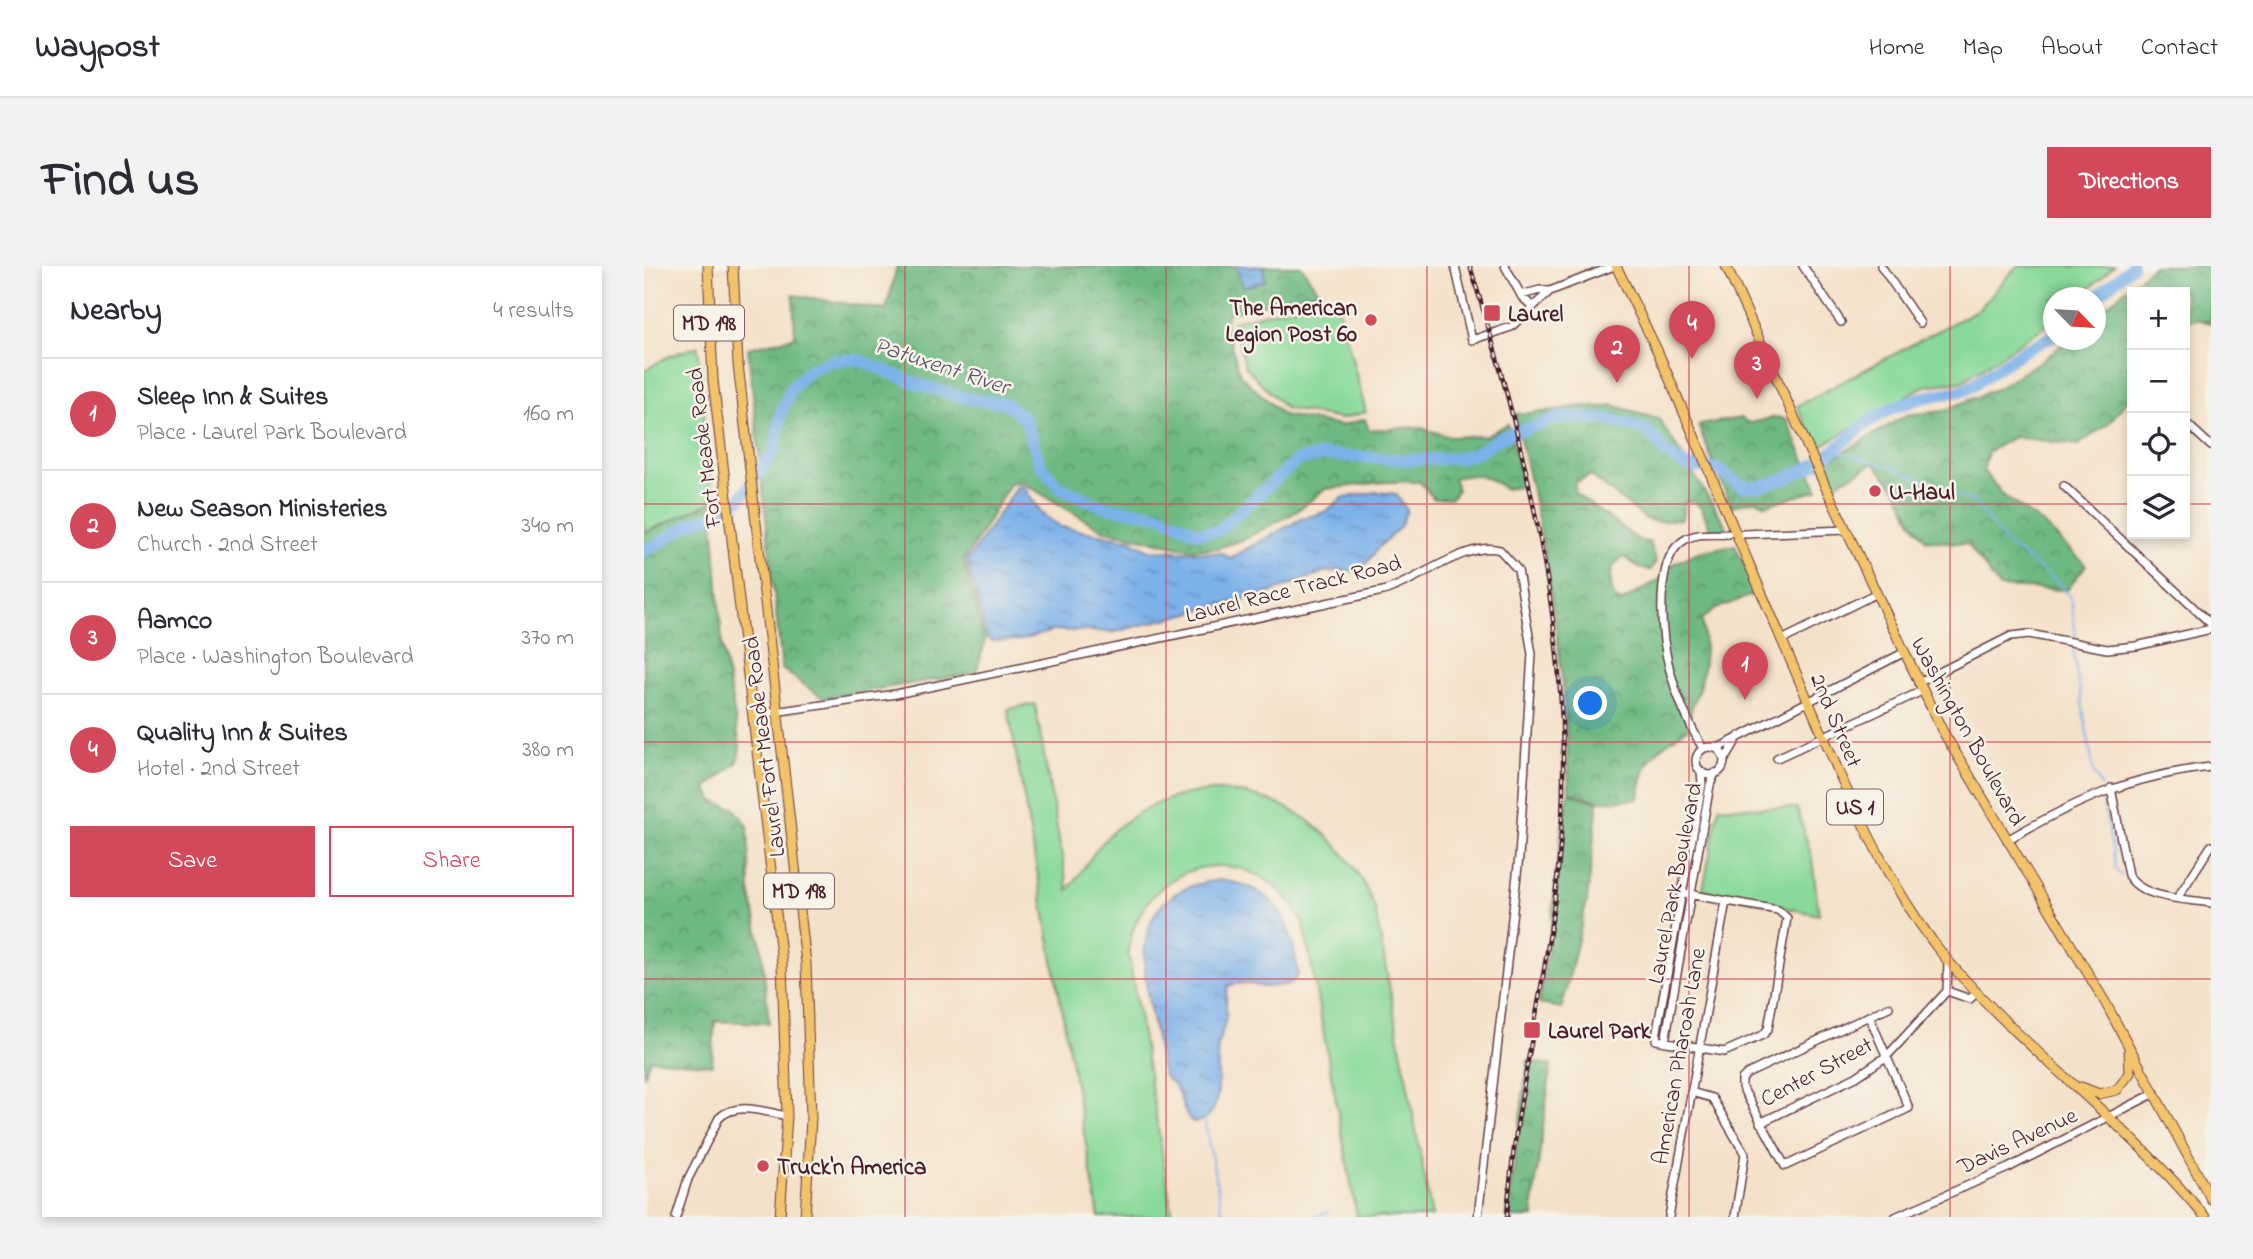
<!DOCTYPE html>
<meta charset="utf-8">
<style>
:root{--surface:#fff;--page:#f2f2f3;--text:#2b2b33;--muted:#7c7c81;--line:#e1e1e2;--accent:#d1495b}
body{margin:0;font-family:"Indie Flower",sans-serif;background:var(--page);color:var(--text)}
.controls{position:absolute;right:21px;top:21px;display:grid;overflow:hidden;border-radius:0px;box-shadow:0 4px 10px #0003}
.controls button{width:63px;height:63px;display:grid;place-items:center;padding:0;border:0;border-bottom:2px solid var(--line);background:var(--surface);color:var(--text);font:35px sans-serif}
.compass{position:absolute;left:1399px;top:21px;width:63px;height:63px;border-radius:50%;background:var(--surface);box-shadow:0 4px 10px #0003;rotate:115deg}
.you{position:absolute;left:947px;top:438px;width:24px;height:24px;margin:-18px;border:5px solid #fff;border-radius:50%;background:#1a73e8;box-shadow:0 0 0 10px #1a73e833}
.badge{display:grid;place-items:center;width:46px;height:46px;border-radius:50%;background:var(--accent);color:#fff;font-size:23px;font-weight:700}
.pin{position:absolute;translate:-50% -58px;filter:drop-shadow(0 2px 4px #0008)}
.pin::after{content:'';position:absolute;top:37px;width:24px;height:21px;background:inherit;clip-path:polygon(0 0,100% 0,50% 100%)}
.list{margin:0;padding:0;list-style:none}
h2{display:flex;justify-content:space-between;align-items:center;height:91px;margin:0;padding:0 28px;font-size:30px}
h2 small{font-size:23px;font-weight:400;color:var(--muted)}
.list li{display:grid;grid-template-columns:46px 1fr auto;gap:21px;align-items:center;box-sizing:border-box;height:112px;padding:0 28px;border-top:2px solid var(--line)}
.list b{display:block;font-size:26px;white-space:nowrap}
.list p{margin:0;font-size:23px;white-space:nowrap;color:var(--muted)}
.list em{font-size:23px;font-style:normal;color:var(--muted)}
.actions{display:flex;gap:14px;padding:21px 28px}
.actions a{flex:1;padding:16px 0;border:2px solid var(--accent);border-radius:0px;text-align:center;font-size:24px;color:var(--accent)}
.actions .main{background:var(--accent);color:#fff}
.icon{flex:none;width:38px;height:38px;fill:none;stroke:currentColor;stroke-width:2;stroke-linecap:round;stroke-linejoin:round}
.map{position:relative;flex:none;width:1567px;height:951px;overflow:hidden;border-radius:0px}
header{display:flex;align-items:center;gap:42px;box-sizing:border-box;height:98px;padding:0 35px;background:var(--surface);border-bottom:2px solid var(--line)}
header strong{font-size:33px}
nav{display:flex;gap:38px;margin-inline-start:auto;font-size:24px}
.intro{display:flex;align-items:center;justify-content:space-between;box-sizing:border-box;height:168px;padding:0 42px}
h1{margin:0;font-size:49px}
.button{padding:18px 32px;border-radius:0px;background:var(--accent);color:#fff;font-size:24px;font-weight:700}
main{display:flex;gap:42px;padding:0 42px}
aside{flex:1;background:var(--surface);border-radius:0px;box-shadow:0 4px 10px #0003}
.map>svg:first-child{display:block}
</style>
<header>
<strong>Waypost</strong>
<nav><a>Home</a><a>Map</a><a>About</a><a>Contact</a></nav>
</header>
<div class="intro"><h1>Find us</h1><a class="button">Directions</a></div>
<main>
<aside>
<h2>Nearby<small>4 results</small></h2>
<ul class="list">
<li><span class="badge">1</span><div><b>Sleep Inn &amp; Suites</b><p>Place · Laurel Park Boulevard</p></div><em>160 m</em></li>
<li><span class="badge">2</span><div><b>New Season Ministeries</b><p>Church · 2nd Street</p></div><em>340 m</em></li>
<li><span class="badge">3</span><div><b>Aamco</b><p>Place · Washington Boulevard</p></div><em>370 m</em></li>
<li><span class="badge">4</span><div><b>Quality Inn &amp; Suites</b><p>Hotel · 2nd Street</p></div><em>380 m</em></li>
</ul>
<div class="actions"><a class="main">Save</a><a>Share</a></div>
</aside>
<div class="map">
<svg width="1567" height="951" viewBox="0 0 1567 951">
<defs>
<pattern id="forest-crowns" width="20" height="18" patternUnits="userSpaceOnUse" patternTransform="scale(1.75)"><rect width="20" height="18" fill="#6eb982"/><path d="M2 6a3 3 0 1 1 6 0M12 15a3 3 0 1 1 6 0" fill="none" stroke="#5c966b"/></pattern>
<pattern id="water-ripples" width="26" height="14" patternUnits="userSpaceOnUse" patternTransform="scale(1.75)"><rect width="26" height="14" fill="#7cb1ea"/><path d="M2 4q2-2 4 0t4 0M15 11q2-2 4 0t4 0" fill="none" stroke="#688fbe"/></pattern>
</defs>
<rect width="100%" height="100%" fill="#f7f3e8"/>
<filter id="ink" filterUnits="userSpaceOnUse"><feTurbulence type="fractalNoise" baseFrequency=".0143" numOctaves="2"/><feDisplacementMap in="SourceGraphic" scale="14" xChannelSelector="R" yChannelSelector="G"/><feConvolveMatrix kernelMatrix="1 2 1 2 8 2 1 2 1" color-interpolation-filters="sRGB"/></filter>
<filter id="wash" filterUnits="userSpaceOnUse"><feTurbulence type="fractalNoise" baseFrequency=".00686" numOctaves="4" result="noise"/><feDisplacementMap in="SourceGraphic" scale="28" xChannelSelector="R" yChannelSelector="G"/><feGaussianBlur stdDeviation="1.57" result="paint"/><feColorMatrix in="noise" values="0 0 0 0 0 0 0 0 0 0 0 0 0 0 0 0 0 1.4 0 .05"/><feComposite in="paint" operator="in"/></filter>
<g filter="url(#wash)">
<rect width="100%" height="100%" fill="#f4e1c9"/>
<path fill="#88d99a" stroke="#697c62" stroke-width="2" d="M1373 0H1470L1436 31 1409 32V55L1317 116 1280 120 1173 182 1153 140 1335 43Z
M692 31 722 146 696 153 641 142 601 100 589 55Z
M54 80 68 236 0 267V105L23 91Z
M391 438 424 624C442 601 453 577 478 558 573 487 692 538 731 643L788 951H713L660 659C618 568 499 587 484 685L529 951H455L364 443Z
M1075 541 1153 542 1168 593 1175 649 1059 624Z"/>
<path fill="url(#forest-crowns)" stroke="#5c6c56" stroke-width="2" d="M253 0H657L674 25 583 47 582 60 596 109 639 149 696 160 721 153 725 164 775 161 806 171 842 170 864 158 879 220 861 223C843 209 831 206 810 212L813 225 807 232 790 233 776 216H740L681 223 652 246 600 273 574 282 546 283 459 264 377 216 366 218 320 295 341 375 332 407 179 432 138 403 104 82 151 71 149 29 242 44Z
M1509 0H1567V57L1550 53 1541 56V26H1488V129L1464 158 1434 179 1370 171 1344 186 1339 205 1361 231 1398 257 1442 299 1423 324 1355 321 1324 278 1282 274 1269 257 1253 224 1230 197 1190 219 1180 198 1262 149 1299 145 1354 122 1403 91 1424 74H1451L1452 49Z
M968 139 1015 153 1084 263 1067 265 1058 243 1050 235 1041 236 1038 253 1014 256 1002 253 946 209 931 217V227L996 275 1005 276 1012 295 1007 304 998 303 979 291C963 301 965 317 971 333L977 336 1023 309 1029 298 1054 286 1091 279 1113 327 1069 344 1058 354C1063 380 1061 400 1054 425 1049 441 1045 441 1046 461 1014 483 998 491 995 533L956 535 925 526C922 395 902 275 870 148 894 147 916 143 939 140 950 139 958 144 968 139Z
M1133 151 1143 154 1174 224 1122 239 1112 234 1087 240 1054 159 1097 152 1105 157Z
M68 236 78 378 96 481 93 497 62 522 70 536 90 542 104 560 106 625 118 685 125 757 71 755 68 799 6 793 0 811V267Z
M925 527 954 536 943 634 918 742 895 738 907 662 918 560Z
M884 795 907 799 889 938 890 951H863Z"/>
<path fill="url(#water-ripples)" stroke="#63688a" stroke-width="2" d="M592 0H619L621 15 599 21Z
M379 220 398 248 417 261 486 274 506 284 579 287 586 292 657 253 681 246 698 232 732 226 752 228 763 244 756 261 735 281 720 301 713 304 679 306 625 327 470 366 412 364 376 374 348 375 343 372 323 295 373 221Z
M575 614C634 620 648 656 654 709L647 718 620 721 601 717 585 719C580 728 583 740 582 751 581 761 576 769 574 778 570 802 586 848 551 857 538 851 539 832 531 820 528 815 523 815 520 810 514 794 513 774 509 757 495 690 488 624 575 614Z"/>
<g fill="none" stroke-linecap="round" stroke-linejoin="round">
<path stroke="#7cb1ea" stroke-width="2" d="M1191 184 1253 203 1331 237 1362 277 1414 316 1427 332 1432 372
M1429 385 1450 507 1457 520
M1459 535 1472 604 1477 609
M560 852 579 951
M669 951 685 946"/>
<path stroke="#7cb1ea" stroke-width="12" d="M1451 32 1488 0
M0 286 44 259 73 248 96 233 131 183 137 146 147 123 165 104 190 94H215L276 119 326 133 361 137 381 153 396 198 415 221 460 241 516 249 554 267 574 265 653 194 682 189 765 194 815 192 832 187 855 172 918 151 963 153 1003 164 1022 187 1035 196 1043 200 1073 203 1097 220 1114 221 1143 212 1176 196 1223 157 1246 143 1276 132 1321 124 1379 85 1409 70"/>
</g>
</g>
<g filter="url(#ink)">
<g fill="none" stroke-linecap="round" stroke-linejoin="round">
<defs>
<path id="minor" d="M811 0 828 74 867 61 906 25 970 0
M861 0 878 31 888 40
M1159 0 1197 56
M1237 0 1276 57
M877 29 896 24 904 25
M1541 156 1567 180
M1420 220 1567 358
M1099 268 1202 264
M1138 374 1231 328
M1274 417 1367 370 1385 368 1463 383 1492 380 1567 363
M110 449 252 428 739 325C772 316 824 274 856 284L874 304 888 388 875 591 834 951
M1069 481H1076L1259 387
M1052 495a14 14 0 1 1 28 0a14 14 0 1 1-28 0Z
M1059 483C1030 432 1013 379 1019 319 1021 302 1025 282 1042 273 1054 266 1070 269 1084 268
M1133 492 1278 425
M1080 495 1095 470
M1467 522 1484 609C1497 633 1542 633 1567 637
M1363 574C1433 534 1486 510 1567 501
M1038 627 1134 644 1143 652 1124 763 1119 769 1080 786 1012 774 1013 765 1036 637 1040 617 1058 518 1057 505
M1534 631 1567 580
M1303 725 1326 733 1333 726
M1225 750 1265 842 1141 900 1098 821V813L1103 808 1225 750 1245 741
M1021 776 1066 519 1071 507
M1047 826 1068 832 1101 888 1091 951
M1116 857 1212 811 1243 790 1303 725 1304 696
M32 951 44 913 75 852C93 835 120 846 143 850
M1025 951 1082 635
M1251 951 1364 902 1511 827"/>
<path id="major" d="M64 0 69 114 138 697 143 850 136 951
M89 0 94 98 162 697 167 853 161 951
M972 0 1013 84 1199 516C1228 578 1259 641 1304 695 1383 787 1484 857 1561 951
M1082 0 1182 222 1298 464 1461 736 1567 933
M1437 821 1455 828 1473 824 1486 807 1485 783"/>
</defs>
<use href="#minor" stroke="#643c43" stroke-width="10"/>
<use href="#major" stroke="#643c43" stroke-width="11"/>
<use href="#minor" stroke="#fff" stroke-width="7"/>
<use href="#major" stroke="#f2c36a" stroke-width="9"/>
<defs>
<path id="rail" d="M826 0C885 192 934 392 915 594 904 714 871 831 863 951"/>
</defs>
<use href="#rail" stroke="#4a1f2b" stroke-width="4.5"/>
<use href="#rail" stroke="#f7f3e8" stroke-width="2" stroke-dasharray="5" stroke-linecap="butt"/>
</g>
</g>
<path fill="none" stroke="#d1495b" stroke-width="2" stroke-opacity="0.55" d="M261 0V951M522 0V951M783 0V951M1045 0V951M1306 0V951M0 238H1488M1541 238H1567M0 476H1567M0 713H1567"/>
<g fill="#d1495b" stroke="#f7f3e8" stroke-width="2.5">
<rect x="839" y="38" width="18" height="18" rx="3.5"/>
<circle cx="727" cy="54" r="7"/>
<circle cx="1231" cy="225" r="7"/>
<rect x="879" y="755" width="18" height="18" rx="3.5"/>
<circle cx="119" cy="900" r="7"/>
</g>
<g text-anchor="middle" stroke-width="5" stroke-linejoin="round" paint-order="stroke">
<g fill="#f7f3e8" stroke="#7e5f64" stroke-width="2">
<rect x="30" y="39.5" width="70" height="35" rx="5"/>
<rect x="1183" y="523.5" width="56" height="35" rx="5"/>
<rect x="120" y="607.5" width="70" height="35" rx="5"/>
</g>
<g font-size="21" font-weight="bold" fill="#4a1f2b">
<text x="65" y="64">MD 198</text>
<text x="1211" y="548">US 1</text>
<text x="155" y="632">MD 198</text>
</g>
<g font-size="23" font-weight="bold" fill="#4a1f2b" stroke="#f7f3e8" text-anchor="start">
<text x="713" y="49" text-anchor="end">The American<tspan x="713" dy="26">Legion Post 60</tspan></text>
<text x="864" y="55">Laurel</text>
<text x="1245" y="233">U-Haul</text>
<text x="904" y="772">Laurel Park</text>
<text x="133" y="908">Truck'n America</text>
</g>
<g font-size="23" fill="#4a1f2b" stroke="#f7f3e8">
<text transform="translate(59 182) rotate(-97)" y="8">Fort Meade Road</text>
<text transform="translate(649 322) rotate(-14)" y="8">Laurel Race Track Road</text>
<text transform="translate(1193 454) rotate(67)" y="8">2nd Street</text>
<text transform="translate(1325 465) rotate(61)" y="8">Washington Boulevard</text>
<text transform="translate(119 481) rotate(-97)" y="8">Laurel Fort Meade Road</text>
<text transform="translate(1030 617) rotate(-79)" y="8">Laurel Park Boulevard</text>
<text transform="translate(1034 790) rotate(-80)" y="8">American Pharoah Lane</text>
<text transform="translate(1172 805) rotate(-28)" y="8">Center Street</text>
<text transform="translate(1373 874) rotate(-25)" y="8">Davis Avenue</text>
</g>
<g font-size="24" font-style="italic" fill="#5c526e" stroke="#f7f3e8">
<text transform="translate(298 99) rotate(18)" y="8">Patuxent River</text>
</g>
</g>
</svg>
<div class="controls">
<button>+</button>
<button>−</button>
<button><svg class="icon" aria-label="locate" viewBox="0 0 24 24"><circle cx="12" cy="12" r="6"/><path d="M12 2v4M12 18v4M2 12h4M18 12h4"/></svg></button>
<button><svg class="icon" aria-label="layers" viewBox="0 0 24 24"><path d="M12 4l9 5-9 5-9-5zM3 14l9 5 9-5"/></svg></button>
</div>
<svg class="compass" viewBox="-18 -18 36 36"><path d="M0-13l5 13h-10z" fill="#e53935"/><path d="M0 13l5-13h-10z" fill="#7c7c81"/></svg>
<div class="you"></div>
<div class="pin badge" style="left:1101px;top:434px">1</div>
<div class="pin badge" style="left:973px;top:117px">2</div>
<div class="pin badge" style="left:1113px;top:133px">3</div>
<div class="pin badge" style="left:1048px;top:93px">4</div>
</div>
</main>
